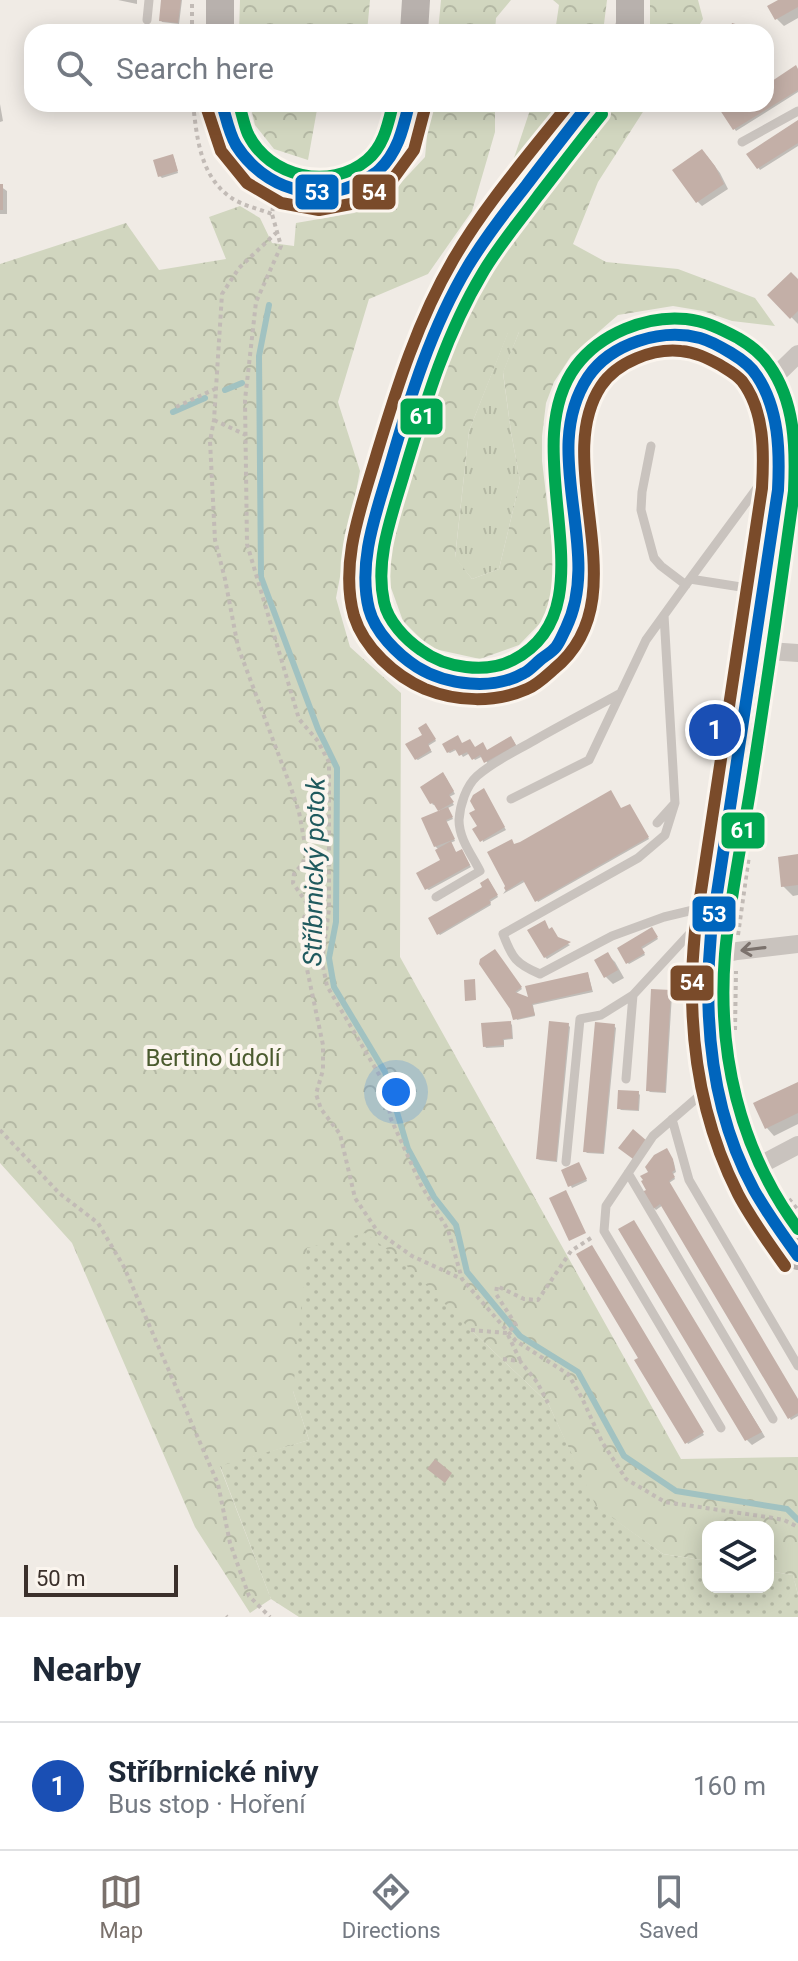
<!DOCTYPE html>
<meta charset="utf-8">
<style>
:root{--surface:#fff;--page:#f6f6f7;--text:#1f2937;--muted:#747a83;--line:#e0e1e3;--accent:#7a716c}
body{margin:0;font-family:Roboto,sans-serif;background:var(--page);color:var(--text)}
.controls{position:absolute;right:24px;bottom:24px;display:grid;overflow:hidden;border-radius:16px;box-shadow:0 4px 20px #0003}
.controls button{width:72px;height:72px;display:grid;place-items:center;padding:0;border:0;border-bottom:2px solid var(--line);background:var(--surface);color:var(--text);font:40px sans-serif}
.scale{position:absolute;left:24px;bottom:20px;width:154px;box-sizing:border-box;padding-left:8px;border:4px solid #3b302b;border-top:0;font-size:22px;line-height:28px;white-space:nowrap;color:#3b302b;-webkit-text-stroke:6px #fbf5ee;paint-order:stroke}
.you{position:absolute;left:396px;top:1092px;width:28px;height:28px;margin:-20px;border:6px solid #fff;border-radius:50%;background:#1a73e8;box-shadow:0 0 0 12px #1a73e833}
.badge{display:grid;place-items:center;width:52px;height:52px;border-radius:50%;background:var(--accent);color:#fff;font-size:26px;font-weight:700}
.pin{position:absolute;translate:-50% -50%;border:4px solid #fff;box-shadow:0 2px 8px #0006}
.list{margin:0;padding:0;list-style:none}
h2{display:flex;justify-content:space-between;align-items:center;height:104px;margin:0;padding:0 32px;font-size:34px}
h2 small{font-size:26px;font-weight:400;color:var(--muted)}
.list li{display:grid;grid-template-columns:52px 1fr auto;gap:24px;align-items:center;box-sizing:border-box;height:128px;padding:0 32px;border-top:2px solid var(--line)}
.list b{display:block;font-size:30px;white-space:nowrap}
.list p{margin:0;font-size:26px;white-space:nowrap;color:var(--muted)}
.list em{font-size:26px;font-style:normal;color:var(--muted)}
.icon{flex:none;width:44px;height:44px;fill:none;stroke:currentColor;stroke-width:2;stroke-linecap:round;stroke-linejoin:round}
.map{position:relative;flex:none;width:798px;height:1617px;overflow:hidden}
.search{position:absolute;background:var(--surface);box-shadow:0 4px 20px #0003;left:24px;right:24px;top:24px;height:88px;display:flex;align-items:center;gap:20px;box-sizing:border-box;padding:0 28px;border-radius:24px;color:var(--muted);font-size:30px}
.sheet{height:232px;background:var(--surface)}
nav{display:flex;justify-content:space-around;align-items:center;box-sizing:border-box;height:112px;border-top:2px solid var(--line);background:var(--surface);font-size:22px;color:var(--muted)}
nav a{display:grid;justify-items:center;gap:4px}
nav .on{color:var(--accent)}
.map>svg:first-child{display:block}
</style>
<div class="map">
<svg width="798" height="1617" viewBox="0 0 798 1617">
<defs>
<pattern id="grass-tufts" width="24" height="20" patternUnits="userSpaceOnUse" patternTransform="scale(2)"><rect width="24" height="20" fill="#d1d6bf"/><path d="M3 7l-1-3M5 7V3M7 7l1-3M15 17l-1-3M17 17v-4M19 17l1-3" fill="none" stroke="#b4b8a4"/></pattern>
<pattern id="forest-crowns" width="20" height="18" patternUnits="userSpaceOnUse" patternTransform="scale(2)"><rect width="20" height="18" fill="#d1d6bf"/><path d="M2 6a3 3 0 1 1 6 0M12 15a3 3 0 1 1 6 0" fill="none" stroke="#b4b8a4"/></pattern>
<pattern id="park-dots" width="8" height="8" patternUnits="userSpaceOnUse" patternTransform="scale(2)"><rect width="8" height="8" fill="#d1d6bf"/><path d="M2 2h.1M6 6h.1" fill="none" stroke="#b4b8a4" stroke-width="1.8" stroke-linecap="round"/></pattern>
</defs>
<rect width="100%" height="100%" fill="#f0ebe5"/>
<path fill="url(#grass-tufts)" d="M508 332H519L503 373 511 432 520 481 499 569 472 579 455 558 469 431Z"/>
<path fill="url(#forest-crowns)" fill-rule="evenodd" d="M240 0H370L367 32H239Z
M441 0H511L496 18 495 32H438Z
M553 0H607L603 32H555L559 5Z
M650 0H698L703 19 695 32H650Z
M250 104H318L308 160 274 149 255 125Z
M430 104H495V132L472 211 428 274 369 299 338 402 360 471 336 598 350 647 401 693 400 957 681 1459 798 1457V1595L793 1575 768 1571V1527H708V1561L663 1554 595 1506 548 1403 471 1330 293 1391 309 1440 220 1467 271 1599 250 1613 195 1527 72 1243 0 1163V264L126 223 159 270 226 259 209 217 240 206 260 218 272 243 294 246 296 223 354 213 383 202 425 157Z
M532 104H565L518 161 514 158Z
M614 104H648L598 182 573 244 606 262 678 269 755 298 775 326 732 321 703 311 673 306 618 315 571 356 554 382 546 403 542 436V461L555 569 548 615 519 645 480 659 430 648 403 621 385 571 405 484 434 396 476 294 548 186ZM519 332 503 372 511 432 520 481 499 569 472 579 455 557 469 431 508 333Z"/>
<path fill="url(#park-dots)" d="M365 1233 400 1259 471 1330 548 1403 596 1506 663 1554 708 1561V1587H768V1571L793 1575 798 1595V1617H299L271 1599 220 1466 309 1440 293 1391 307 1248Z"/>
<path fill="#0003" d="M118 0H137V4Z
M163 0H182L179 24 162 22 161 20Z
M782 0H798V18L784 26 777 19Z
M798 71V92L736 131 718 104H766V87Z
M0 104 3 121 0 122Z
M798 123V146L760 170 749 154Z
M707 156 720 173 728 189 702 206 698 202Z
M174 158 178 173 162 178 160 176Z
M0 186 7 191V214H0Z
M798 282V324L770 295Z
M428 727 436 741 428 746 432 752 418 760 416 759Z
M513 740 517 747 488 764 483 756 475 760 470 753 463 757 458 749 450 753 448 752 463 745 488 752Z
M445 776 455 794 449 797 454 805 448 808 453 819 446 822 455 841 450 843 457 854 463 853 471 867 429 890 427 889 443 861 439 850 435 846 441 812 435 804 433 805 432 803Z
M485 793 506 830 483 842 477 811Z
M631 808 649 839 538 902 526 881 503 894 508 887 515 845Z
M798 856V895L793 896 783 886Z
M490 882 498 897 490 902 491 905 440 935 438 933Z
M550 931 558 939 570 945 547 959 545 957Z
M653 931 658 939 642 949 645 955 629 964 627 962Z
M495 952 522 989 515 994 530 1000 588 974 593 992 533 1005 535 1016 517 1020Z
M608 955 615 962 624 978 613 984 606 977Z
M670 992 672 994 666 1093 650 1092 648 1090Z
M510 1023 512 1025 513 1039 504 1040V1047L486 1048 485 1046Z
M568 1025 570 1027 557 1162 540 1160 538 1159Z
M614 1026 616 1028 604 1154 587 1153 585 1151Z
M798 1084V1124L774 1136 767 1128 755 1104Z
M638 1093 640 1095 639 1111 621 1110 619 1108Z
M668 1152 674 1163 676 1172 673 1174 675 1179 669 1183 798 1401V1416L791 1420 663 1205 656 1210 654 1208Z
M580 1166 587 1181 572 1188 564 1171Z
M593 1249 704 1435 688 1444 641 1359Z
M743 1401 765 1437 752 1445 747 1440Z"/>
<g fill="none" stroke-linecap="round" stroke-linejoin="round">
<path stroke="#a1c2c1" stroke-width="6" d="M269 305 259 356 261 577 318 729 337 768 336 922 329 958 334 987 385 1072 408 1149 434 1197 456 1225 467 1272 520 1336 578 1372 624 1456 676 1491 787 1509 798 1520
M225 390 242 383
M173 412 205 398"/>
</g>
<path fill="#c3afa7" d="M161 0H181L178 23 159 21Z
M778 0H798V7L775 20 767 6Z
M732 23 749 28 747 32H729Z
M796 65 798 69V90L733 130 716 104H766V85Z
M798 120V143L757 169 746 154Z
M702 149 715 166 724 184 696 203 672 170Z
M173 154 178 171 158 177 153 160Z
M0 184H3V210H0Z
M791 272 798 279V311L790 319 767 295Z
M426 723 436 739 428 744 431 750 415 760 405 744 422 735 418 728Z
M458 735 462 743 470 739 475 747 483 742 487 750 511 736 516 745 484 763 480 755 472 760 467 752 459 756 455 749 447 753 442 744Z
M443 772 454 791 449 795 454 802 438 811 448 807 453 817 446 820 455 839 434 847 421 818 438 811 433 803 430 804 420 787Z
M484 788 505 827 480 842 472 829 477 826 469 813 475 810 470 801 473 795Z
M611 790 621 808 630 804 649 837 535 902 523 880 506 891 504 888 505 886 487 852 512 839 514 844 520 842Z
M451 841 456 852 462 849 470 865 425 890 416 873 440 860 435 850Z
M798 854V885L781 887 778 857Z
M488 878 498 895 489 900 491 903 437 935 428 918 482 887 480 883Z
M545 920 549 929 552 927 558 937 571 942 544 958 527 930Z
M652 927 658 937 641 947 645 953 626 964 617 948Z
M495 949 522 987 515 992 528 997 525 986 588 972 592 990 532 1004 535 1015 513 1020 510 1009 479 964 480 959Z
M608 952 618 970 604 978 594 960Z
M475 979 476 1000 465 1001 464 980Z
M651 989 671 990 665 1092 646 1091Z
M511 1021 512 1038 503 1039 504 1045 483 1047 481 1023Z
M549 1021 569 1023 556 1161 536 1159Z
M595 1022 615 1024 603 1153 583 1152Z
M798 1082V1113L765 1129 753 1103Z
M618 1090 639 1091 638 1110 617 1109Z
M633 1129 647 1141 633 1159 618 1148Z
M667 1148 673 1159 675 1170 672 1172 675 1177 669 1181 798 1399V1413L788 1419 660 1204 652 1210 642 1192 646 1190 641 1181 643 1180 640 1176 648 1172 645 1167 654 1155Z
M579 1162 587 1179 568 1187 561 1170Z
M566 1190 586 1233 569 1241 549 1198Z
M634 1220 762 1432 745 1441 618 1229Z
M592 1245 704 1432 685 1444 634 1360 638 1358 576 1254Z
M435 1459 452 1473 445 1483 427 1469Z"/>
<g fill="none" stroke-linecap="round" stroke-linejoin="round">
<path stroke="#c2bbb6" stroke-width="4" stroke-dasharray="4 4" stroke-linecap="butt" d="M192 32V0
M193 104C197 138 200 175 230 197 241 205 259 209 272 214
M273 207 272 214 281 246 256 302 245 400 247 544 299 719 317 740 329 762V909L322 962 327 986 384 1083 391 1119 421 1185 448 1230 462 1279 516 1341 568 1374 582 1398 602 1442 626 1479 665 1502 767 1517 784 1520 798 1527
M277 232 239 268 222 294 214 420 210 441 215 540 225 579 238 647 290 785 299 812 306 850 303 863 294 874 293 883 308 905 302 925 303 950 323 1045V1070L316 1094 321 1109 340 1134 355 1198 378 1232 412 1256 462 1279
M176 407 215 389
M214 420 246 435
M738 935 749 856
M735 1030 736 971
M0 1130 59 1193 98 1223 124 1267 218 1484 230 1543 249 1596 270 1617
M789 1199 798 1210
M471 1330 507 1333 516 1325 496 1294 497 1286 524 1299 538 1300 571 1251 591 1238
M508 1335 520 1360
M503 1359 520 1361 537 1382 548 1403
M226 1616 227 1617"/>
<path stroke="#c9c3be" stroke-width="9" d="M147 20 149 0
M742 142 798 111
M651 446 642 492 641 510 654 558 661 566 686 585
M690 579 771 469
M511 799 589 760 646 640 690 579 760 590
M675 803 665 835 638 858 503 934C512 958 516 964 540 974L612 936 664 917 710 906
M657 823 675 803 664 615
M436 897 480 871C472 855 459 839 459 820 460 805 466 786 477 776 494 761 516 751 535 740 563 724 592 709 621 693
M626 1079 633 995
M713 1084 653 1136 606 1206 604 1231 721 1428
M672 1119 689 1180 798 1366
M566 1162 580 1019 601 1015 633 995 705 917
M628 1173 773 1419"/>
<path stroke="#c9c3be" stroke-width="18" d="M764 387 798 354
M755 650 798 653
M709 957 737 951 798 944
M745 1173 798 1145"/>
<path stroke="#b8b1ad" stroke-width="28" d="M220 0V32
M414 32 416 0
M628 32 630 24V0
M222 104C239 223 401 224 409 104
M589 104C567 132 546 159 525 187 502 216 479 245 461 278 428 337 409 401 390 466 377 511 357 562 369 609 374 630 395 650 411 663 440 685 491 690 524 673 638 613 527 457 588 377 612 345 661 326 700 338 711 341 721 347 731 353 741 358 751 366 757 375 779 409 781 451 778 490 765 583 751 677 737 771 728 833 714 894 709 956 700 1068 727 1169 798 1256"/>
<defs>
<path id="bus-1" d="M222 104C226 117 229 133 236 145 263 188 319 207 364 180 369 177 375 174 379 170 398 152 403 129 409 104
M589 104C568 131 546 159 525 187 505 212 485 238 468 266 431 328 410 397 390 466 377 511 357 561 369 609 375 632 397 654 417 667 446 685 493 691 524 673 530 670 535 664 540 660 545 656 552 652 556 647 560 642 563 634 566 628 604 550 538 453 588 377 611 343 662 328 700 338 711 341 721 347 731 353 741 359 751 366 757 376 779 409 780 451 778 490L711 933C703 1021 711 1111 754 1190 767 1213 782 1234 798 1256"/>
<path id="bus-2" d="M569 104C530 153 484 206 453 260 418 320 397 387 377 453 362 505 339 562 354 616 364 648 395 676 425 689 457 702 495 703 527 689 537 685 546 676 554 669 642 598 549 465 601 386 617 362 653 348 681 351 695 352 707 358 720 365 728 370 736 374 742 381 765 411 764 453 762 488L695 931C686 1022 696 1111 738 1194 751 1219 768 1242 785 1266
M207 109 221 151 247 183 281 203 319 210 356 203 390 183 414 150 425 108"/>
<path id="bus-3" d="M239 104C242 114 244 125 248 134 269 177 330 191 367 160 384 146 388 124 393 104
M602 114C580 141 559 169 538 196 519 222 498 246 482 274 446 334 426 401 406 467 394 510 374 557 384 602 388 621 405 639 421 650 445 668 486 674 513 660 616 607 512 452 576 366 600 334 646 315 686 319 705 321 721 329 738 338 750 345 761 353 769 365 795 401 796 448 794 491 781 587 767 683 752 779 743 837 730 895 725 954 717 1052 739 1149 798 1229"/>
</defs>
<use href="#bus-1" stroke="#fbf5ee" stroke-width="18"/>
<use href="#bus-2" stroke="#fbf5ee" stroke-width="18"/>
<use href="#bus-3" stroke="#fbf5ee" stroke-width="18"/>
<use href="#bus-1" stroke="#0065bd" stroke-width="12"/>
<use href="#bus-2" stroke="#7a4b2a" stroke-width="12"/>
<use href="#bus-3" stroke="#00a651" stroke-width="12"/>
</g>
<defs><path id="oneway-shaft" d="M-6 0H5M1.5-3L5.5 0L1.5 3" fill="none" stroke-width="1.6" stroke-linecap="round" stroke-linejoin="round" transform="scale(2)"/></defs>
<use stroke="#7b726d" href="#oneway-shaft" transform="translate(753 949) rotate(173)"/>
<g text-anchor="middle" stroke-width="8" stroke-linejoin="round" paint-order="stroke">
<g font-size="24" fill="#4a5a2e" stroke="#fbf5ee">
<text x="213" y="1066">Bertino údolí</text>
</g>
<g font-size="26" font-style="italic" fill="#1f5a5e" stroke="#fbf5ee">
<text transform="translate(314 872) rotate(-89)" y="9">Stříbrnický potok</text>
</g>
</g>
<g stroke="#fbf5ee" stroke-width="3">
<rect x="294" y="173" width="46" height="38" rx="8" fill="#0065bd"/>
<rect x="351" y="173" width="46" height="38" rx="8" fill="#7a4b2a"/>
<rect x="399" y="397" width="45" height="39" rx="8" fill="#00a651"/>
<rect x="720" y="811" width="46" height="39" rx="8" fill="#00a651"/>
<rect x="691" y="895" width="46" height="38" rx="8" fill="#0065bd"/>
<rect x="669" y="964" width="46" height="38" rx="8" fill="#7a4b2a"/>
</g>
<g font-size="22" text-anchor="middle" font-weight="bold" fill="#fff">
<text x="317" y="200">53</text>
<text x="374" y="200">54</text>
<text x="422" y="424">61</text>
<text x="743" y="838">61</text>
<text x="714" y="922">53</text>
<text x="692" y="990">54</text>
</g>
</svg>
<div class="controls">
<button><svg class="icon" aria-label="layers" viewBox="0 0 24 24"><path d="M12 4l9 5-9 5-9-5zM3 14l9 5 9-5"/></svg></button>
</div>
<div class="scale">50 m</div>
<div class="you"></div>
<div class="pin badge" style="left:715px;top:730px;background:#1a4fb4">1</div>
<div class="search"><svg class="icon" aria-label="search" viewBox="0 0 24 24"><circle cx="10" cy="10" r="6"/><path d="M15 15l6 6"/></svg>Search here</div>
</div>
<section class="sheet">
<h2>Nearby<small></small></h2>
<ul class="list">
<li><span class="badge" style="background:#1a4fb4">1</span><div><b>Stříbrnické nivy</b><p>Bus stop · Hoření</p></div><em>160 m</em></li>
</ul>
</section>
<nav>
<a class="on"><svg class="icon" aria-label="map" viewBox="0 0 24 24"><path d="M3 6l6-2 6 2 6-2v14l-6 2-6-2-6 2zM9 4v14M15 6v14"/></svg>Map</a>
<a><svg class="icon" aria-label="directions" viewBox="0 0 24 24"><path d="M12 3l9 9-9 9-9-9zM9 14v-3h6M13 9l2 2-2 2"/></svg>Directions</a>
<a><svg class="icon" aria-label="saved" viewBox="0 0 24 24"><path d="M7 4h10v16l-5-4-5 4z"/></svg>Saved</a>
</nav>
